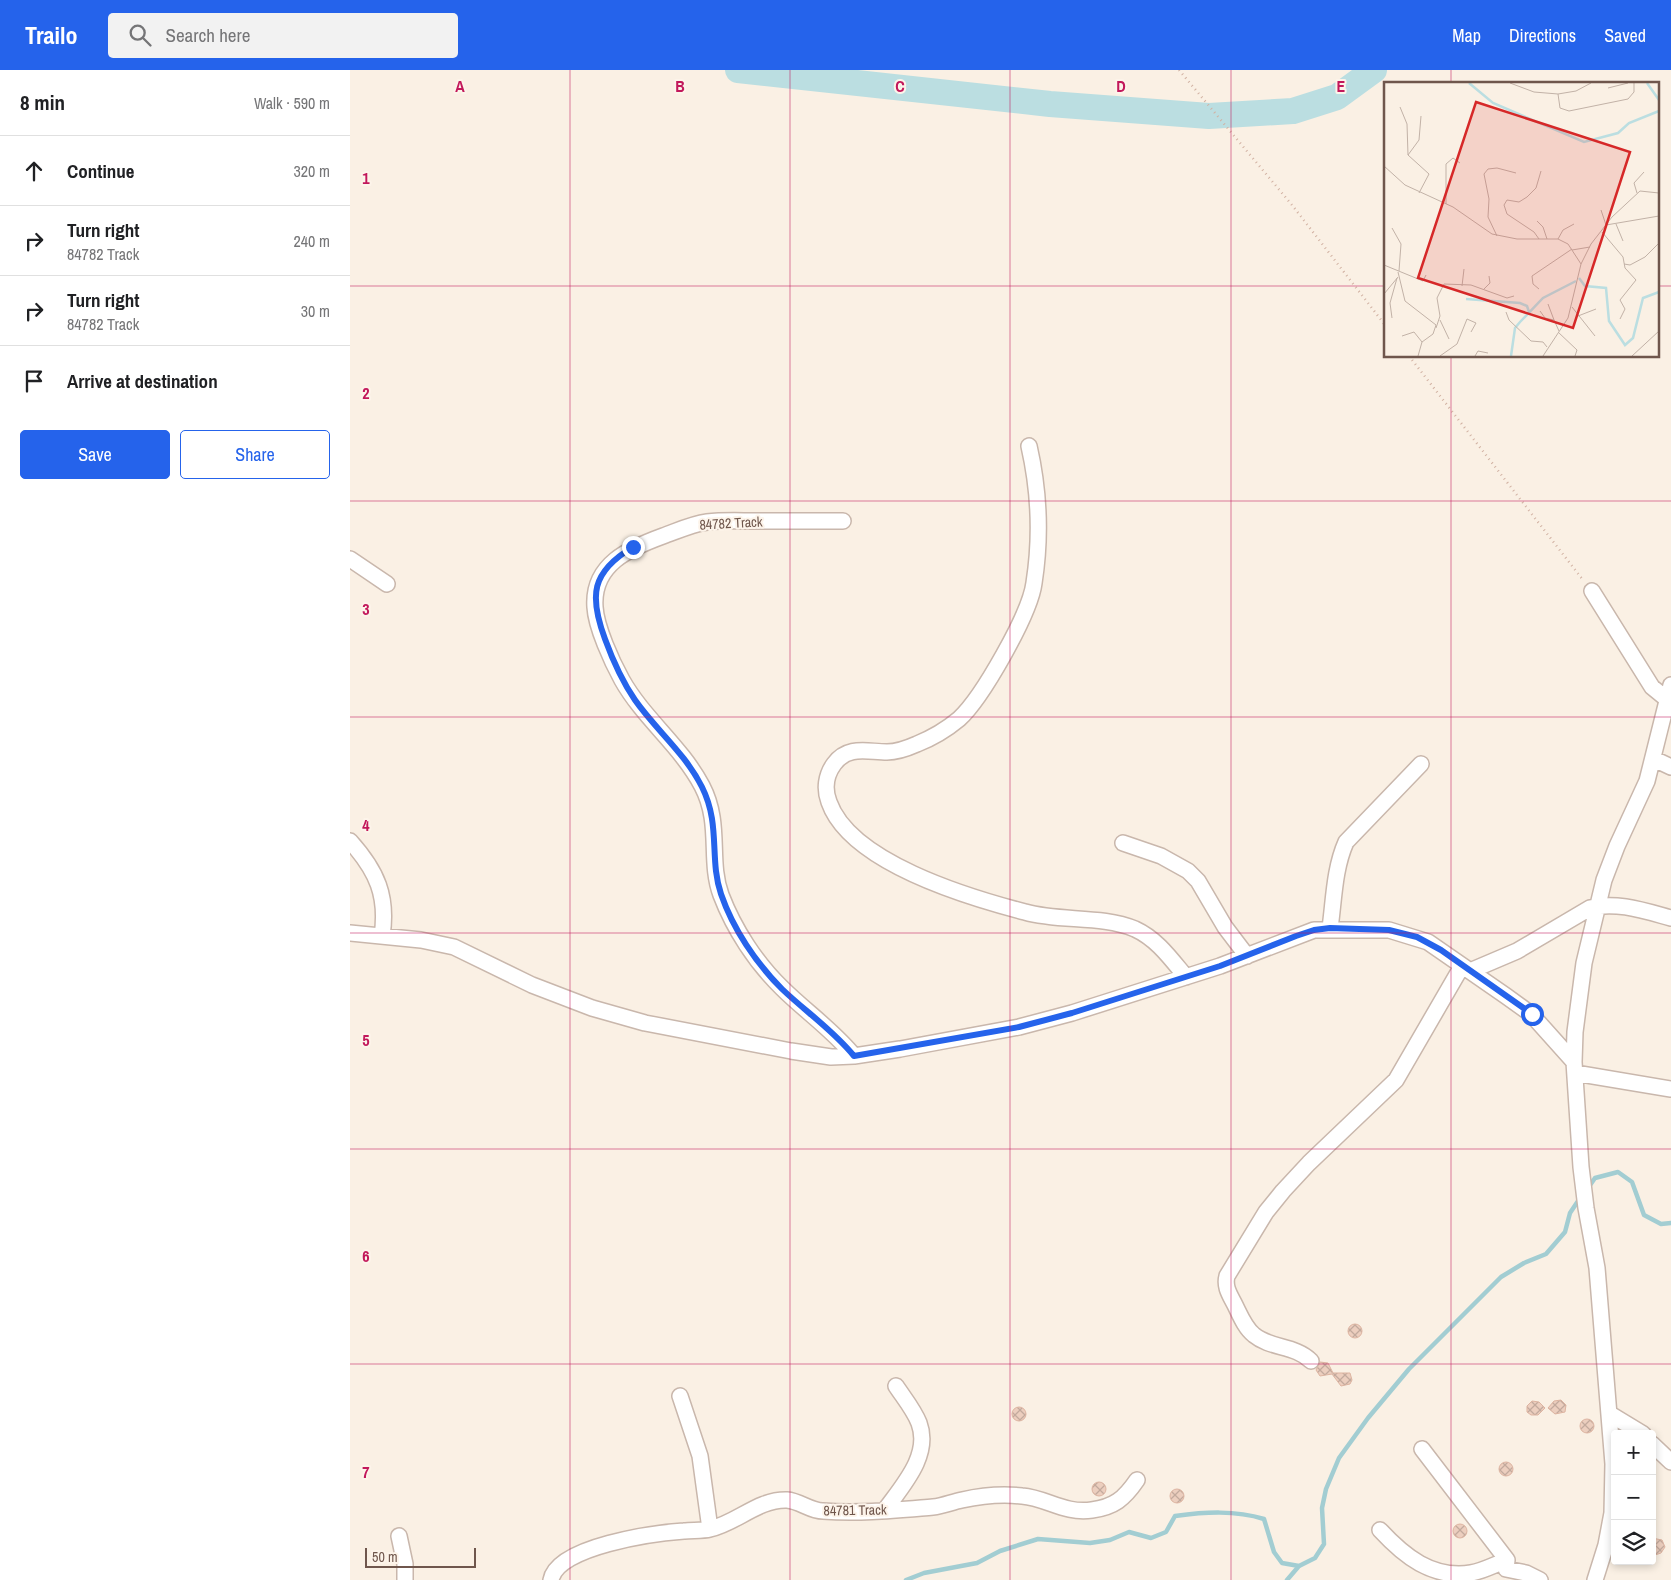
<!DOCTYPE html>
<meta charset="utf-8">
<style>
:root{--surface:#fff;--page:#f2f2f2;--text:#202124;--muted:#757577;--line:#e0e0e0;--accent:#2563eb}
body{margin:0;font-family:"Archivo Narrow",sans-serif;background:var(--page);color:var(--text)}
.controls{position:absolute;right:15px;bottom:15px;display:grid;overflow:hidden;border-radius:5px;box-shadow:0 2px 8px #0003}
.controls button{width:45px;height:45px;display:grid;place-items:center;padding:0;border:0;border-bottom:1px solid var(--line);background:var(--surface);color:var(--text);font:25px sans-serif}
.scale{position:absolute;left:15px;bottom:12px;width:111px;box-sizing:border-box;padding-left:5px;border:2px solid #6f564c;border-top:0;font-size:14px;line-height:18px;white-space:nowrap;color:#6f564c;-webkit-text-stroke:4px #fdf4ea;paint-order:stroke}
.stop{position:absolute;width:15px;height:15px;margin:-11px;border:4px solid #2563eb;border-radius:50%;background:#fff}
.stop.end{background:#2563eb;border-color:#fff;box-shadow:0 1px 5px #0008}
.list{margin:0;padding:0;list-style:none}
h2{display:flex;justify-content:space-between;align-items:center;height:65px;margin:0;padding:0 20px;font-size:21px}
h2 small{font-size:16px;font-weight:400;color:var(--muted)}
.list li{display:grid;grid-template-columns:32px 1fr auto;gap:15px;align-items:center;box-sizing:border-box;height:70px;padding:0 20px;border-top:1px solid var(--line)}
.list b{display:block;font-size:19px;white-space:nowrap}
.list p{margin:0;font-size:16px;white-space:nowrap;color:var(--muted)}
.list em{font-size:16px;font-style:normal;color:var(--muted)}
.actions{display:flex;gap:10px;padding:15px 20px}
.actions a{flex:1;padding:11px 0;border:1px solid var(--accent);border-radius:5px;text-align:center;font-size:18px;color:var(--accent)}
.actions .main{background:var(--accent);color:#fff}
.icon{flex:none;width:28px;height:28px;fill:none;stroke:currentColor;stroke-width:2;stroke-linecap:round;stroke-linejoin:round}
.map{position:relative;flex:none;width:1321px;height:1510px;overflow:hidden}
header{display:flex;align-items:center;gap:30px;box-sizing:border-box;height:70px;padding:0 25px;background:var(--accent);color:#fff}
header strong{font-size:24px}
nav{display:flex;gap:28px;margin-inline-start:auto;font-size:18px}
.search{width:350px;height:45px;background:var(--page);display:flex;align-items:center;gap:12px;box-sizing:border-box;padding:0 18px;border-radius:5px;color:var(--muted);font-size:19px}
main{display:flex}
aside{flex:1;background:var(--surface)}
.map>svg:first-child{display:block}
</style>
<header>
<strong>Trailo</strong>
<div class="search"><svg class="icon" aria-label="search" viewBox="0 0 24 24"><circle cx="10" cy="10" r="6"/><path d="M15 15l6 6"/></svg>Search here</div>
<nav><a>Map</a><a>Directions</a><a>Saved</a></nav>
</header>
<main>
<aside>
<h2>8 min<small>Walk · 590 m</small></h2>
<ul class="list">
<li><svg class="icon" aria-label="ahead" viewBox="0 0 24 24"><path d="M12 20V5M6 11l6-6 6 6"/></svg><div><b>Continue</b></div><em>320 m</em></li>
<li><svg class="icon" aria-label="right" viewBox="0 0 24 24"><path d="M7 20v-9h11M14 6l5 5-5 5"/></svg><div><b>Turn right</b><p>84782 Track</p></div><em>240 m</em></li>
<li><svg class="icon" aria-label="right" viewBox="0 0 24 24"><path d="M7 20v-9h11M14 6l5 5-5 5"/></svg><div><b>Turn right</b><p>84782 Track</p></div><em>30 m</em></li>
<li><svg class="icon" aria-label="arrive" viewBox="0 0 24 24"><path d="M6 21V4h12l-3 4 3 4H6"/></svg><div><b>Arrive at destination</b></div></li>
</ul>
<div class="actions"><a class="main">Save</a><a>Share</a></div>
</aside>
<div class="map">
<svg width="1321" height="1510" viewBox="0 0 1321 1510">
<defs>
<pattern id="building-cross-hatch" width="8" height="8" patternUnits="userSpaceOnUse" patternTransform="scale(1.25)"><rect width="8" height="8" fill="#eccebe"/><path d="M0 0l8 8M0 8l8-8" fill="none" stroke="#c3aa9d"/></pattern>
</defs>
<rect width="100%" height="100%" fill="#faf0e4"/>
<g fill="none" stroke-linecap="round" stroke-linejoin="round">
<path stroke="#a2cdd2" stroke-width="4.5" d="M1238 1118 1245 1108 1268 1102 1282 1112 1294 1145 1311 1154 1321 1153
M556 1510 574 1503 627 1493 650 1481 688 1469 740 1473 760 1470 779 1462 801 1468 816 1462 825 1446C855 1442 885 1440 914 1449L924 1482 932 1493 949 1496
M937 1510 949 1496 965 1488 974 1474 972 1438 976 1419 989 1388 1018 1348 1059 1299 1151 1207 1174 1193 1196 1184 1215 1162 1220 1143 1230 1128"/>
<path stroke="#bbdee1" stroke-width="26" d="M388 0 700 34 859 46 943 41 987 27 1024 0"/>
</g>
<path fill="url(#building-cross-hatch)" stroke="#ddb4a1" d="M998 1261a7 7 0 1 1 14 0a7 7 0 1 1-14 0Z
M970 1292 978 1293 983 1303H1000L1002 1310 1000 1314 991 1316 982 1304 970 1306 966 1300Z
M1211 1330 1216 1335 1215 1342 1205 1344 1198 1338 1204 1331Z
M1182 1331 1189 1332 1195 1338 1188 1345H1181L1177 1342V1336Z
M662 1344a7 7 0 1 1 14 0a7 7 0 1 1-14 0Z
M1230 1356a7 7 0 1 1 14 0a7 7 0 1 1-14 0Z
M1149 1399a7 7 0 1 1 14 0a7 7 0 1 1-14 0Z
M742 1419a7 7 0 1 1 14 0a7 7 0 1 1-14 0Z
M820 1426a7 7 0 1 1 14 0a7 7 0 1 1-14 0Z
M1103 1461a7 7 0 1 1 14 0a7 7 0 1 1-14 0Z
M1302 1468 1312 1470 1315 1477 1311 1483 1302 1486Z"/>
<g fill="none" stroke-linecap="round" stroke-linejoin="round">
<defs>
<path id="minor" d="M679 376C689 420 691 468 684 513 680 544 632 628 609 649 597 659 582 668 567 674 558 678 547 682 537 682 517 682 498 675 484 694 476 705 474 719 479 732 500 792 617 827 675 842 710 852 751 845 785 859 807 869 821 889 836 907
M493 451C464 451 435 451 406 451 390 451 373 450 357 452 342 454 327 461 313 466 280 478 242 494 245 537 246 557 262 592 272 610 294 649 331 676 352 716 372 754 358 790 371 825 384 859 406 893 432 918 455 941 483 960 504 986
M0 489 37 514
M1242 521 1302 617 1313 626 1321 627
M1304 689 1321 697
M0 771C27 801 38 826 32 866
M773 773 811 786 838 801 848 811 875 857 897 886
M980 858C984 830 984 799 996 772L1071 694
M0 863 71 870 104 877 182 915 242 938 295 953 441 981 481 987 504 986 550 979 669 957 722 943 870 896 964 860H1039L1078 872 1156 926 1181 944 1224 992
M1120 901 1167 881 1240 838C1266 831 1295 841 1321 848
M1225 1003 1321 1019
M961 1291C945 1275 921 1279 904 1265 895 1258 890 1245 885 1235 880 1225 874 1217 877 1206L916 1142 933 1121 959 1093 1046 1010 1112 896
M330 1326 350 1386 360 1459
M1260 1344 1293 1364
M1302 1374 1321 1392
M1072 1379 1157 1490
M535 1440C553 1415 581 1385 569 1353 564 1340 554 1328 546 1316
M1030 1460C1054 1486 1082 1509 1121 1503 1133 1501 1146 1494 1157 1490L1156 1499 1176 1503 1190 1510
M49 1466 55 1494V1510
M201 1510C207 1476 305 1463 334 1461 342 1460 352 1461 360 1459 387 1453 408 1429 437 1430 450 1431 460 1441 473 1441 509 1444 547 1440 583 1437 593 1436 602 1432 612 1430 630 1426 654 1424 672 1426 697 1428 714 1444 742 1440 764 1437 774 1429 787 1410
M1245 1510 1256 1475 1262 1443 1263 1394 1247 1198 1236 1138 1231 1097 1224 992 1225 962 1234 893 1254 810 1267 776 1297 711 1321 615"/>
</defs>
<use href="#minor" stroke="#c9b7ac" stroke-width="18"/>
<path stroke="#d1b1a2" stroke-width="2.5" stroke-dasharray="1 4" stroke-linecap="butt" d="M829 0 942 135 1035 255
M1059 286 1233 510"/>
<use href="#minor" stroke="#fff" stroke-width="15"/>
</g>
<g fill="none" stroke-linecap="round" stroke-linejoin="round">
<path stroke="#2563eb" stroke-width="6" d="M283 477C241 502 239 526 255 569 263 591 272 611 285 630 306 660 335 683 352 717 371 755 359 789 371 824 383 859 406 893 432 919 456 942 483 960 504 986L669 957 722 943 870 896 946 866 964 860 980 858 1039 860 1067 867 1091 880 1182 944"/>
</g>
<path fill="none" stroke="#c2185b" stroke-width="1" stroke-opacity="0.55" d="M220 0V1510M440 0V1510M660 0V1510M881 0V1510M1101 0V14M0 216H1035M1307 216H1321M1101 286V1510M0 431H1321M0 647H1321M0 863H1321M0 1079H1321M0 1294H1321"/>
<g text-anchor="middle" stroke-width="4" stroke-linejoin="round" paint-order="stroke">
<g font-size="14" fill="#6f564c" stroke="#fdf4ea">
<text transform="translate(381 453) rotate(-3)" y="5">84782 Track</text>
<text transform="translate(505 1440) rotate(-1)" y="5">84781 Track</text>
</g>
</g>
<g transform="translate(1034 12)">
<rect width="275" height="275" fill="#faf0e4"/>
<path fill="none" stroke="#bbdee1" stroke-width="2.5" d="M85 1 109 21 200 60 234 51 245 41 275 29M263 1 275 18M195 196 201 204 222 206 225 239 241 263 249 256 259 216 275 210M82 217 136 221 143 224 145 230M127 274 131 246 136 240 159 216 192 199"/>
<path fill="none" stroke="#c2b2a7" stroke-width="1" d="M126 1 150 10 174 12 192 9 207 1M224 6 244 1M174 12 176 26 185 29 244 17 250 10V1M16 25 23 42 24 73 45 92 35 111M24 73 35 58 37 34M0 84 21 103 69 125 108 152 133 157H174L184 162 197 182M253 111 250 101 260 90M62 122V82L69 76 76 81M217 128 222 143 275 134M153 139 159 145 163 157M232 142 239 159M8 146 17 162 15 189M218 150 239 175 241 186 252 198 236 218 241 227 236 237M113 154 104 135 105 117 100 92 104 87 113 86 132 91M155 157 150 150 123 132 120 123 123 118 135 120 143 115 152 106 157 89M174 157 179 148 190 142M188 168 206 165M240 182 246 183 261 175 275 161M0 183 39 199 42 193M14 190 21 219 52 243 49 252 38 260 34 274M78 204 80 187M155 207 149 202 148 194 188 167M99 208 106 201 105 194M0 212 14 195M164 222 170 238M188 225 211 254M156 229 161 236 170 238 175 249M122 230 125 238 147 259 159 260 163 265M194 234 212 227M8 236 6 221 13 196M56 238 65 257M52 246 56 234 53 216 60 202 87 203 123 216 130 214M174 250 193 268 191 274M18 254 30 250 38 260M56 274 73 262 83 237 92 241 87 250M91 274 94 269 104 271M159 274 184 236 197 182 207 162 228 135 256 109 275 111M248 274 275 249"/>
<path fill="#d62828" fill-opacity="0.15" stroke="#d62828" stroke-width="2.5" d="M92 20 246 70 189 246 34 196Z"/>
<rect width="275" height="275" fill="none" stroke="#6f564c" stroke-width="2.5"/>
</g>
<g font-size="16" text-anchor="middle" font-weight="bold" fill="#c2185b" stroke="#fdf4ea" stroke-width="4" stroke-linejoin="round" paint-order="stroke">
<text x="110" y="22">A</text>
<text x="330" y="22">B</text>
<text x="550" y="22">C</text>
<text x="771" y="22">D</text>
<text x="991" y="22">E</text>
<text x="16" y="114">1</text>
<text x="16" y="329">2</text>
<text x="16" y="545">3</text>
<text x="16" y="761">4</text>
<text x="16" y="976">5</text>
<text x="16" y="1192">6</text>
<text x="16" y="1408">7</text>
</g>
</svg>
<div class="controls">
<button>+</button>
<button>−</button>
<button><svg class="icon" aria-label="layers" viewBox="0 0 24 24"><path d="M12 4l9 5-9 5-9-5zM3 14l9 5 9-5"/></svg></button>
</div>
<div class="scale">50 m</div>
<div class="stop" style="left:1182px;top:944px"></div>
<div class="stop end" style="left:283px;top:477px"></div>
</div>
</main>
